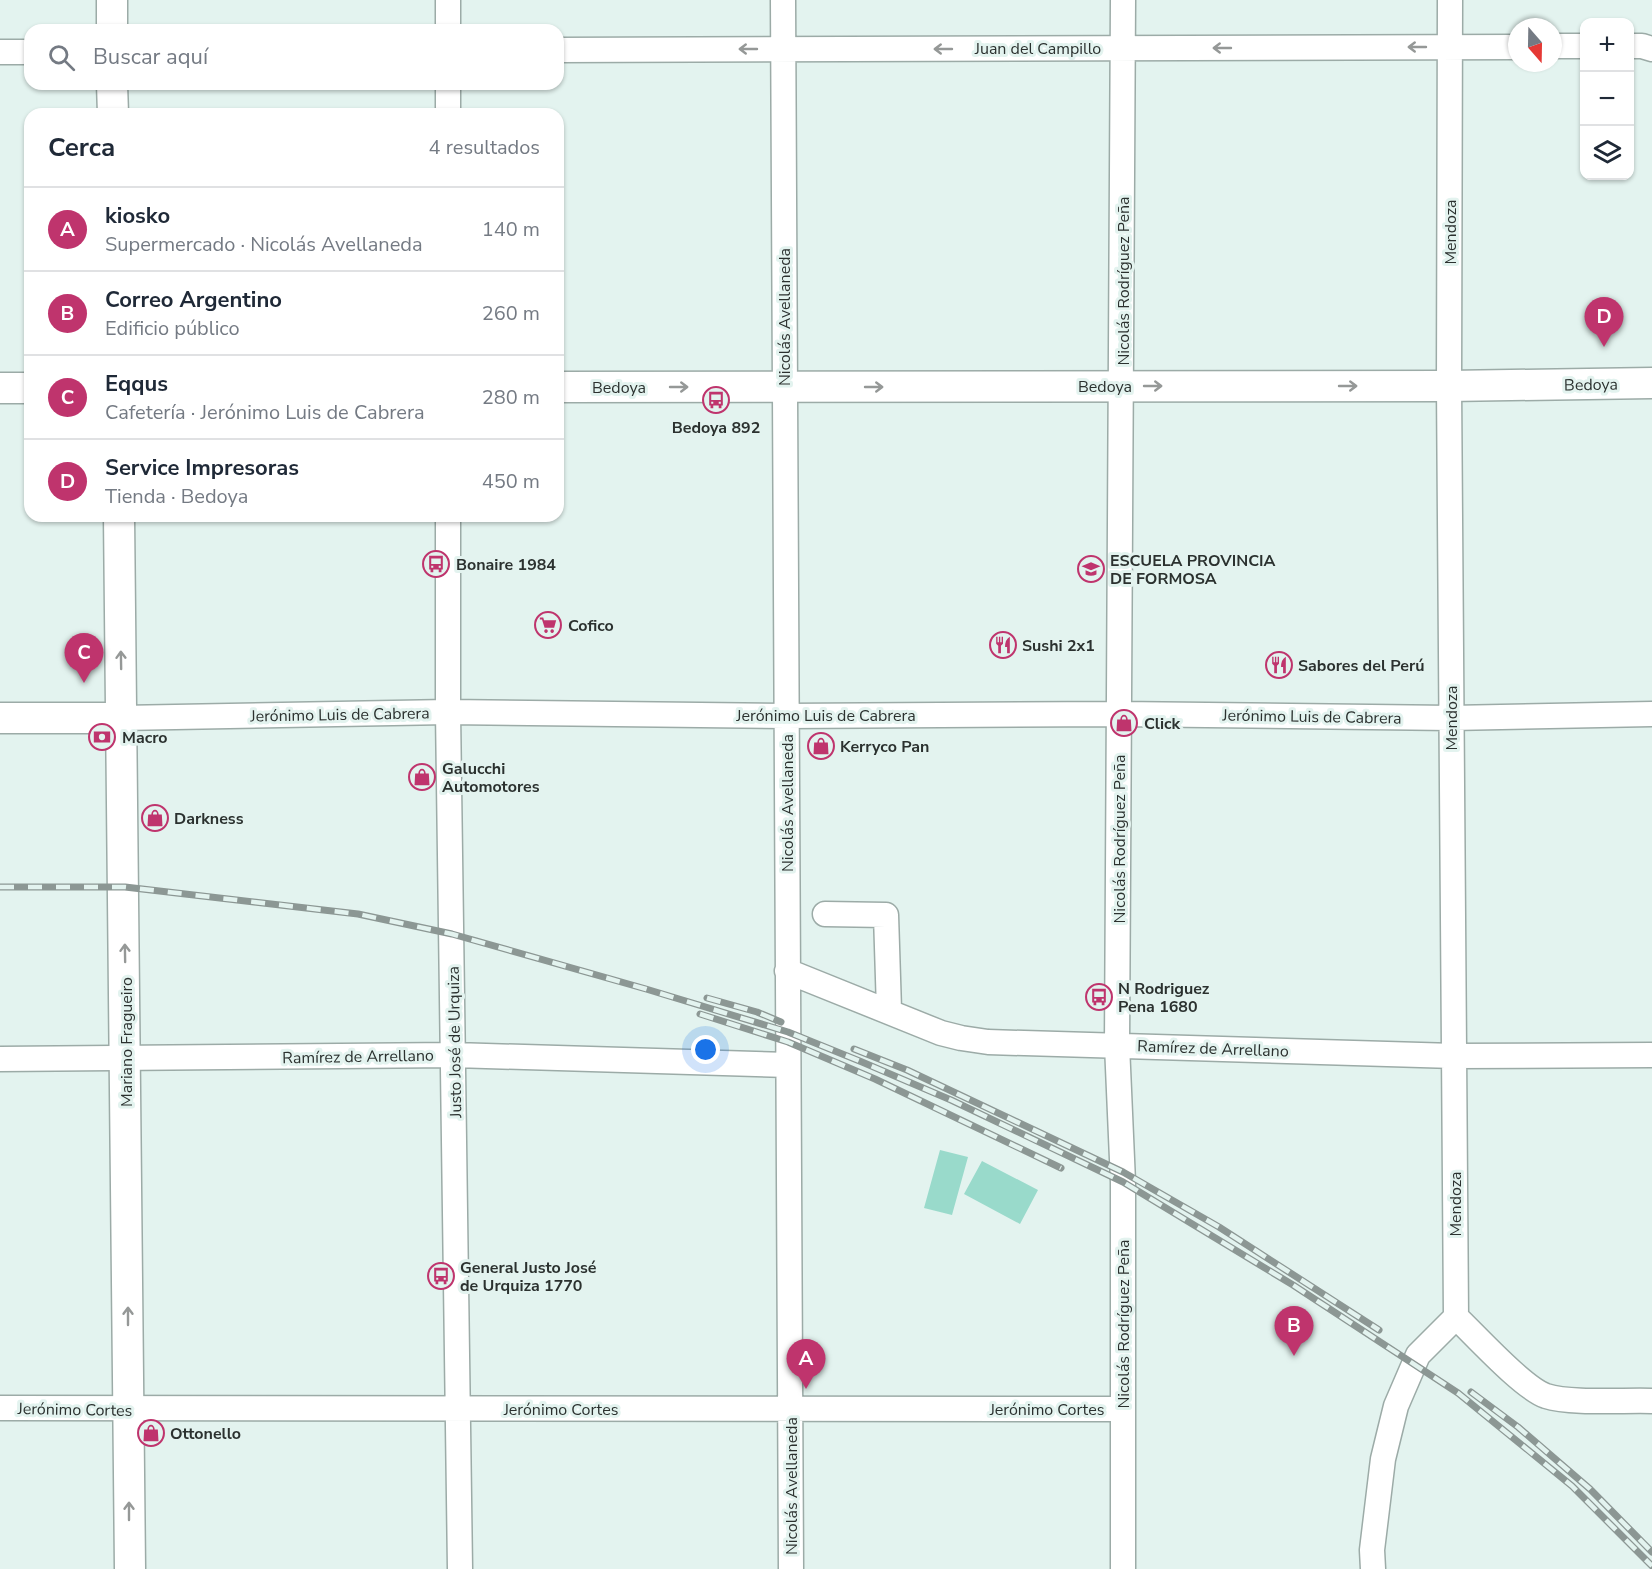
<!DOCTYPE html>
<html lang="es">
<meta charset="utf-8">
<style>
:root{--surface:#fff;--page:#f2f2f3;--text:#1f2937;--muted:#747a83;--line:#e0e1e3;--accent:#bf346d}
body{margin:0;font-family:"Nunito Sans",sans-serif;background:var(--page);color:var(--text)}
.controls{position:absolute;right:18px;top:18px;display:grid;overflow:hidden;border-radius:12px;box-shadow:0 2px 4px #0004}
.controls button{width:54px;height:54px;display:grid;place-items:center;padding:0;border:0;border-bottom:2px solid var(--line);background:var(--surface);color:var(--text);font:30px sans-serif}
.compass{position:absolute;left:1508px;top:18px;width:54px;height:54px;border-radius:50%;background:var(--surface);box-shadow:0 2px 4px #0004;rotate:160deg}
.you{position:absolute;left:706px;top:1050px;width:21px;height:21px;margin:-15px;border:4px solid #fff;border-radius:50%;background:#1a73e8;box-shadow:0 0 0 9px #1a73e833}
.badge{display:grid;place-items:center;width:39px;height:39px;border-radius:50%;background:var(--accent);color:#fff;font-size:20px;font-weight:700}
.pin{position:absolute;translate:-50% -50px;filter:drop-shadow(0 2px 3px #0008)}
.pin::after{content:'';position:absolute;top:32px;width:21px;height:18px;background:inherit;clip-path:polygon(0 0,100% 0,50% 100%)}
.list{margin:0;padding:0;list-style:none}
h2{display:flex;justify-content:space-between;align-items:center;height:78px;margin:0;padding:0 24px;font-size:26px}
h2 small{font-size:20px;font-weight:400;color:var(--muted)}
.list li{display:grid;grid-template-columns:39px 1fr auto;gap:18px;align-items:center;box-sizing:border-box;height:84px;padding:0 24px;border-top:2px solid var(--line)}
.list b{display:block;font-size:22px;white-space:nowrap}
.list p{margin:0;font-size:20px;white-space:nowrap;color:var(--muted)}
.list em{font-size:20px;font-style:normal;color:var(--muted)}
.icon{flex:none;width:33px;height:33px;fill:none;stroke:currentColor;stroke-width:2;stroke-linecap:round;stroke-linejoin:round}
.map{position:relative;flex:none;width:1652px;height:1569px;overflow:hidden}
.search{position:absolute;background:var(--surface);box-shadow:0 2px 4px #0004;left:24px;top:24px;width:540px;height:66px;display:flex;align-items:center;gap:15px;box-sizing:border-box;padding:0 21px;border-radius:18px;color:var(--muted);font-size:22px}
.panel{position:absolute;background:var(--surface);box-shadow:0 2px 4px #0004;left:24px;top:108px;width:540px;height:414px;border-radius:18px}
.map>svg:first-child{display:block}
</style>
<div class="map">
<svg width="1652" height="1569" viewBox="0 0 1652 1569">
<rect width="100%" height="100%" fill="#e3f3ef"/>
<path fill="#99dacb" d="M940 1150 968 1157 952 1215 924 1208Z
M982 1161 1038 1190 1020 1224 964 1194Z"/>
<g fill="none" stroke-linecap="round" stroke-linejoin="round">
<defs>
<path id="minor" d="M783 0 791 1569
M1123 0 1117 1045 1123 1182V1569
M1450 0 1449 386 1456 1317C1476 1336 1523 1388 1546 1396 1571 1404 1624 1400 1652 1401
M448 30V0
M1553 46H1584
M1630 46H1642L1652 49
M558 50 1517 47
M0 52H30
M448 84V114
M448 516V712L460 1569
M121 718 448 712 786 716 1120 714 1451 718 1652 714
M825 914 886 915 889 1010
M787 971 941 1033 961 1038 988 1042 1454 1056 1652 1055
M0 1059 454 1055 788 1065
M0 1408 1123 1409
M1373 1569 1372 1550 1383 1459 1396 1406 1418 1355 1456 1317"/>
<path id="major" d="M112 30V0
M112 84 113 114
M558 387 1449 386 1652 383
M0 388H30
M119 516 130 1569
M0 718H121"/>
</defs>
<use href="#minor" stroke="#9caba7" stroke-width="27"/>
<use href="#major" stroke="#9caba7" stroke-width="33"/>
<use href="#minor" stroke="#fff" stroke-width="24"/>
<use href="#major" stroke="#fff" stroke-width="30"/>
<defs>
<path id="rail" d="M0 887H125L358 914 452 934 646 989 788 1032 862 1062 951 1100 1123 1182 1293 1285 1458 1393 1572 1486 1652 1566
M707 998 757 1012 781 1022
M700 1014 788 1042 875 1079 1061 1168
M854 1049 907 1070 1123 1172 1219 1227 1379 1330
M1471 1392 1518 1427 1590 1489 1652 1552"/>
</defs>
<use href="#rail" stroke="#8c9794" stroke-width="7"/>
<use href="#rail" stroke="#e3f3ef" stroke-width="4.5" stroke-dasharray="14" stroke-linecap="butt"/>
</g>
<defs><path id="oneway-shaft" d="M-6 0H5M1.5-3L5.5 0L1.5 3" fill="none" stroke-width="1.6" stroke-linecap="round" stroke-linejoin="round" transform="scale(1.5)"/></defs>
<g stroke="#959897">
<use href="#oneway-shaft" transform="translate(1417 47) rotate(180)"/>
<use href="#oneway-shaft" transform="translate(1222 48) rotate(180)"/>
<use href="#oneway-shaft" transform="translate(748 49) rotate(180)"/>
<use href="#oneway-shaft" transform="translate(943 49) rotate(180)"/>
<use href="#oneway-shaft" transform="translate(1153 386)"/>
<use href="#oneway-shaft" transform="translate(1348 386)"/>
<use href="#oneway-shaft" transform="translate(679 387)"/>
<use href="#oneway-shaft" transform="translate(874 387)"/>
<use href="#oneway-shaft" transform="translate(121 660) rotate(-91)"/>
<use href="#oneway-shaft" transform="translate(125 953) rotate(-91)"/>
<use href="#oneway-shaft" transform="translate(128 1316) rotate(-90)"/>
<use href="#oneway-shaft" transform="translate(129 1511) rotate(-90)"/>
</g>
<defs>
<symbol id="bus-ring" viewBox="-11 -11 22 22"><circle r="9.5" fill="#e3f3ef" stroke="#bf346d" stroke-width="1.5"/><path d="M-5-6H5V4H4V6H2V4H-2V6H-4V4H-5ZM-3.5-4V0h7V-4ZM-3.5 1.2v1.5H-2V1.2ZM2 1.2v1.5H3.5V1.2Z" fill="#bf346d"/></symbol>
<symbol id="school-ring" viewBox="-11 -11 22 22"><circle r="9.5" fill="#e3f3ef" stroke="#bf346d" stroke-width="1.5"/><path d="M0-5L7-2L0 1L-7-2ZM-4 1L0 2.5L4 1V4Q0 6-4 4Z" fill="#bf346d"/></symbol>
<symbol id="supermarket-ring" viewBox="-11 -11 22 22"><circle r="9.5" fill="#e3f3ef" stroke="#bf346d" stroke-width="1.5"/><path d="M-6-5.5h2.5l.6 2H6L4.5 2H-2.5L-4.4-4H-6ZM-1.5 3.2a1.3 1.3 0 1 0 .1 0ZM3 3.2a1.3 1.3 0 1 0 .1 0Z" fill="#bf346d"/></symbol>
<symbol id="restaurant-ring" viewBox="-11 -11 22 22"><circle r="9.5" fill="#e3f3ef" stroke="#bf346d" stroke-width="1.5"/><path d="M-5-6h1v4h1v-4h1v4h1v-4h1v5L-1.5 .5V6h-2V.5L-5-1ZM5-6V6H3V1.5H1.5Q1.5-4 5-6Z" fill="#bf346d"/></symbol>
<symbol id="shop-ring" viewBox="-11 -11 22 22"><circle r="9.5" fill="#e3f3ef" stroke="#bf346d" stroke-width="1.5"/><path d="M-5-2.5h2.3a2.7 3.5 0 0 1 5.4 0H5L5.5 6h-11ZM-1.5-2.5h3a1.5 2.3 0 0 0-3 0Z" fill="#bf346d"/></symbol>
<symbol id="bank-ring" viewBox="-11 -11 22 22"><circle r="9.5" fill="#e3f3ef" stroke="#bf346d" stroke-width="1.5"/><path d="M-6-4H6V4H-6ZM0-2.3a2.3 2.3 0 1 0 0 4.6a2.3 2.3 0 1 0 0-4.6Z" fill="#bf346d"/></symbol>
</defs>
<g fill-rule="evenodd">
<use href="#bus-ring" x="701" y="385" width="30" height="30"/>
<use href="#bus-ring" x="421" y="549" width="30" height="30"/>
<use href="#school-ring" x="1076" y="554" width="30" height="30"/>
<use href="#supermarket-ring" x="533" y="610" width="30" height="30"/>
<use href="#restaurant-ring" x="988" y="630" width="30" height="30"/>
<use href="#restaurant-ring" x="1264" y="650" width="30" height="30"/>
<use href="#shop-ring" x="1109" y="708" width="30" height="30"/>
<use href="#bank-ring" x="87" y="722" width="30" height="30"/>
<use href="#shop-ring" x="806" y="731" width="30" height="30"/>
<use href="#shop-ring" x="407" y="762" width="30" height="30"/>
<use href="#shop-ring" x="140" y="803" width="30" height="30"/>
<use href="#bus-ring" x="1084" y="982" width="30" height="30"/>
<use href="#bus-ring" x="426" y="1261" width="30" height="30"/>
<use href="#shop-ring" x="136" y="1418" width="30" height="30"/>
</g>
<g text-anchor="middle" stroke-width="6" stroke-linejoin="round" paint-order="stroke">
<g font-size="16" fill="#2b312f" stroke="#e3f3ef">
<text x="1038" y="54">Juan del Campillo</text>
<text transform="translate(1450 232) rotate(-90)" y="6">Mendoza</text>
<text transform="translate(1123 281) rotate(-90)" y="6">Nicolás Rodríguez Peña</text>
<text transform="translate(784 317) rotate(-90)" y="6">Nicolás Avellaneda</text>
<text transform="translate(1591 384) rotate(-1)" y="6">Bedoya</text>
<text x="1105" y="392">Bedoya</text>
<text x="619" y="393">Bedoya</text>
<text transform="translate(340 714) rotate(-1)" y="6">Jerónimo Luis de Cabrera</text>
<text x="826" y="721">Jerónimo Luis de Cabrera</text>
<text transform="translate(1312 716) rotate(1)" y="6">Jerónimo Luis de Cabrera</text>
<text transform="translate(1451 718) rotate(-90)" y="6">Mendoza</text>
<text transform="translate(787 803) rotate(-90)" y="6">Nicolás Avellaneda</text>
<text transform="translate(1119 839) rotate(-90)" y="6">Nicolás Rodríguez Peña</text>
<text transform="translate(126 1042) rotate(-90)" y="6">Mariano Fragueiro</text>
<text transform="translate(454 1042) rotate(-91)" y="6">Justo José de Urquiza</text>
<text transform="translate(1213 1048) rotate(2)" y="6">Ramírez de Arrellano</text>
<text transform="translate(358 1056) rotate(-1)" y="6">Ramírez de Arrellano</text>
<text transform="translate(1455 1204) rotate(-90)" y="6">Mendoza</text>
<text transform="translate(1123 1324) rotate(-90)" y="6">Nicolás Rodríguez Peña</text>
<text transform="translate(75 1409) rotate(1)" y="6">Jerónimo Cortes</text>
<text x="561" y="1415">Jerónimo Cortes</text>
<text x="1047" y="1415">Jerónimo Cortes</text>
<text transform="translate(791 1486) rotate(-90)" y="6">Nicolás Avellaneda</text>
</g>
<g font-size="16" font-weight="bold" fill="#2b312f" stroke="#e3f3ef" text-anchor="start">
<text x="716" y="433" text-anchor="middle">Bedoya 892</text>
<text x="1110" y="566">ESCUELA PROVINCIA<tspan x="1110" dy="18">DE FORMOSA</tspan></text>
<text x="456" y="570">Bonaire 1984</text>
<text x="568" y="631">Cofico</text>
<text x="1022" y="651">Sushi 2x1</text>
<text x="1298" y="671">Sabores del Perú</text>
<text x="1144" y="729">Click</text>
<text x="122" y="743">Macro</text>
<text x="840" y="752">Kerryco Pan</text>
<text x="442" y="774">Galucchi<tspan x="442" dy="18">Automotores</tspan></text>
<text x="174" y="824">Darkness</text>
<text x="1118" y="994">N Rodriguez<tspan x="1118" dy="18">Pena 1680</tspan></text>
<text x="460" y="1273">General Justo José<tspan x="460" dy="18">de Urquiza 1770</tspan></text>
<text x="170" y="1439">Ottonello</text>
</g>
</g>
</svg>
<div class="controls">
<button>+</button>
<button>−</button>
<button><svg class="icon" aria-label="layers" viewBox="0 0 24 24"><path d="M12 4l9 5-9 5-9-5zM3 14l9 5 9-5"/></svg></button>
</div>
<svg class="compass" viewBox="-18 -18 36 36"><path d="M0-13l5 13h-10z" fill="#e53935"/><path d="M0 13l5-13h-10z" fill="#747a83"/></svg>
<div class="you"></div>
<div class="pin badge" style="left:806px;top:1389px">A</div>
<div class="pin badge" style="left:1294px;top:1356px">B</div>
<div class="pin badge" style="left:84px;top:683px">C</div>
<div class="pin badge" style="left:1604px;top:347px">D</div>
<div class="search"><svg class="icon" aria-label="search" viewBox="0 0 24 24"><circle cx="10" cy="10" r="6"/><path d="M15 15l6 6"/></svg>Buscar aquí</div>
<section class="panel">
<h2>Cerca<small>4 resultados</small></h2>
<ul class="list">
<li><span class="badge">A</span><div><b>kiosko</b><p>Supermercado · Nicolás Avellaneda</p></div><em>140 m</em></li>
<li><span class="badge">B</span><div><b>Correo Argentino</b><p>Edificio público</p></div><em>260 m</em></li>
<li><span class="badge">C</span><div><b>Eqqus</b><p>Cafetería · Jerónimo Luis de Cabrera</p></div><em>280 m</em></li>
<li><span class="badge">D</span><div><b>Service Impresoras</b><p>Tienda · Bedoya</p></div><em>450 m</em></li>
</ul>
</section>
</div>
